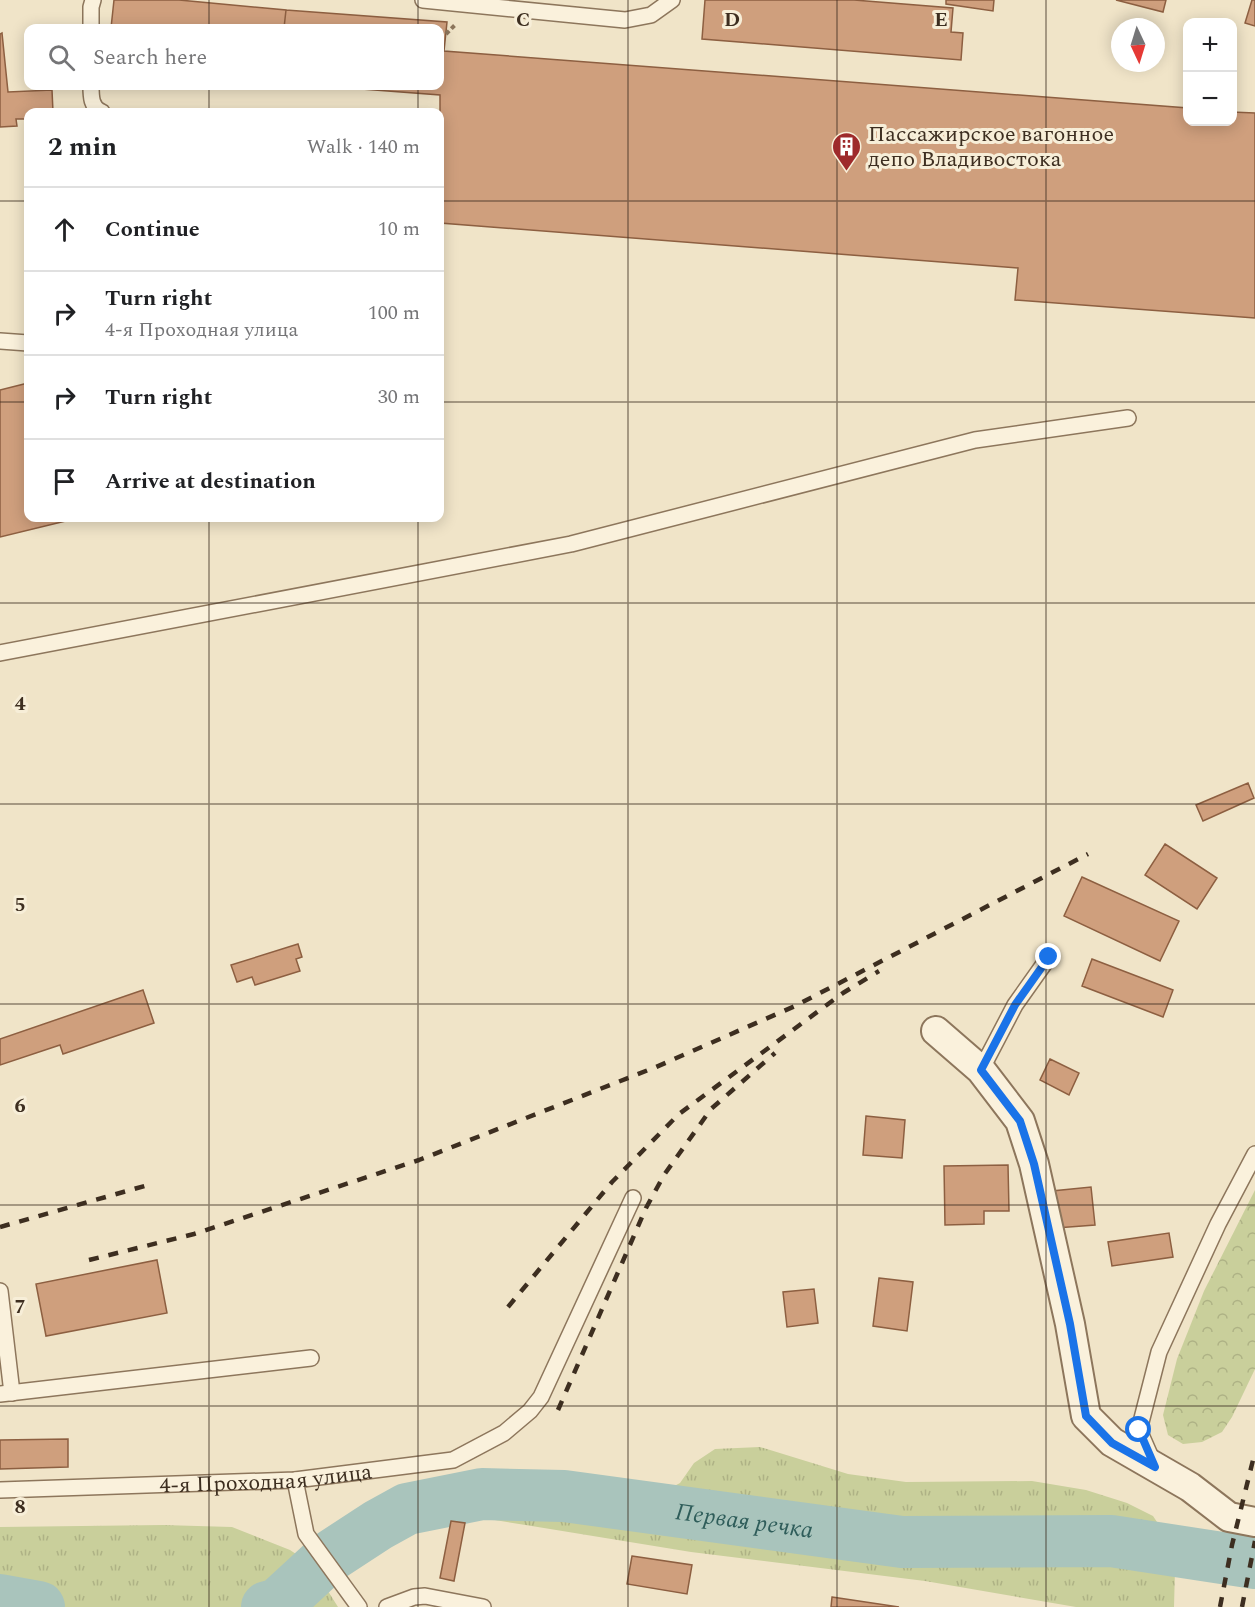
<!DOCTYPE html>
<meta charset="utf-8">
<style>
:root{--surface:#fff;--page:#f2f2f2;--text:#202124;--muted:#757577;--line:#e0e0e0}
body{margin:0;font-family:Spectral,serif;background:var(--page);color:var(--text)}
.controls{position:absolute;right:18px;top:18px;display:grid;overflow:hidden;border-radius:12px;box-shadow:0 3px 15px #0003}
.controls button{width:54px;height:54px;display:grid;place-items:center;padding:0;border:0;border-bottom:2px solid var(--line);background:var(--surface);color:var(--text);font:30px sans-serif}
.compass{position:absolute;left:1111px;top:18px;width:54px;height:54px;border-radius:50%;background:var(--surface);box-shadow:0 3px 15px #0003;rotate:176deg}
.stop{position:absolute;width:18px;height:18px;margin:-14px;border:4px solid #1a73e8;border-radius:50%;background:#fff}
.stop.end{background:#1a73e8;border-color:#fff;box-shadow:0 2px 6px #0008}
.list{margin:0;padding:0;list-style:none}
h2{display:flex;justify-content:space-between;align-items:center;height:78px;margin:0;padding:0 24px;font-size:26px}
h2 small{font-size:20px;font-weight:400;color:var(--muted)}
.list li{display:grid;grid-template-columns:39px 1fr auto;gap:18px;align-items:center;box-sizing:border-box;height:84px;padding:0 24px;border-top:2px solid var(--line)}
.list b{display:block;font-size:22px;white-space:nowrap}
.list p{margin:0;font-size:20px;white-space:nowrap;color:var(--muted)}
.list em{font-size:20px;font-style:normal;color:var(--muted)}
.icon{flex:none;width:33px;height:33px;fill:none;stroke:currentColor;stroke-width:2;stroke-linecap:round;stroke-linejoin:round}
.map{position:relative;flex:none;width:1255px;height:1607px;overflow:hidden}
.search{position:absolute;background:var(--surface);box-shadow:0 3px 15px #0003;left:24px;top:24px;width:420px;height:66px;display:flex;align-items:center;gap:15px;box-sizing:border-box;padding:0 21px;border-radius:12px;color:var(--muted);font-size:22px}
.panel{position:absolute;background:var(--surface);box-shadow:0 3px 15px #0003;left:24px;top:108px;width:420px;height:414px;border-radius:12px}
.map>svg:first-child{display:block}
</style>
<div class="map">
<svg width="1255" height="1607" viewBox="0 0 1255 1607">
<defs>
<pattern id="grass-tufts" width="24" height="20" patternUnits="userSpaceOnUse" patternTransform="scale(1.5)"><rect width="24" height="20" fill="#c9cf9b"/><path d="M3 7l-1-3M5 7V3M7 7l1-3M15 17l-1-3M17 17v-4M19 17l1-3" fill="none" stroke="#aeb285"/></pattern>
<pattern id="forest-crowns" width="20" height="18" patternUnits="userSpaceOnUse" patternTransform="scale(1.5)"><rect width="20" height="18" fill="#c9cf9b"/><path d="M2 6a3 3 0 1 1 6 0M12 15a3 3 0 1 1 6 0" fill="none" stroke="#aeb285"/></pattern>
</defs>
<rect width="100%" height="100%" fill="#f0e4c8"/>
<path fill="url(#grass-tufts)" d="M760 1447 848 1474 906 1482 1032 1481 1086 1490 1127 1503 1153 1516 1169 1540 1175 1570 1174 1607H1076L925 1581 691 1552 452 1513H444L436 1517 366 1560C340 1562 315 1542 344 1522L428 1481 444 1479 661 1493 680 1483 694 1463 715 1449Z
M163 1525 232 1527 290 1550 311 1564 338 1607H0V1527Z"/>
<path fill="url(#forest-crowns)" d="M1255 1190V1369L1232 1417 1222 1432 1202 1442 1183 1444 1168 1435 1163 1415 1177 1359 1204 1291Z"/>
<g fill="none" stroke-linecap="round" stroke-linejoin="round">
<g stroke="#a9c4bc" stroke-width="52">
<path d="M0 1600 39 1607"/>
<path id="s1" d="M267 1607 278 1604 329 1557 378 1525 407 1509 482 1494 564 1496 902 1542 1111 1541 1255 1563"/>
</g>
</g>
<path fill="#cf9f7d" stroke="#8d5f41" stroke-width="1.5" d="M114 0H179L286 10 284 28H111Z
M705 0H854L953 8 951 32 963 33 961 60 702 39Z
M946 0H994L993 11 946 4Z
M1116 0H1166L1163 12Z
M1252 0H1255V26L1245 23Z
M286 10 447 22 444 51 1188 108V122H1232V112L1255 113V318L1015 300 1018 268 440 223V95L322 86H440V28H284Z
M2 33 8 92 52 90 53 112H28V119H16L17 126 0 127V34Z
M28 383V518H78L0 537V390Z
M1248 783 1254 798 1203 821 1196 805Z
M1165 844 1217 878 1197 909 1145 875Z
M1082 877 1179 921 1160 961 1064 916Z
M298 944 302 957 296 959 300 971 255 985 252 977 237 982 231 965Z
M1092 959 1173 990 1163 1017 1082 986Z
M143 990 154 1023 63 1054 60 1045 0 1065V1039Z
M1050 1059 1079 1073 1069 1095 1040 1080Z
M866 1116 905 1120 902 1158 863 1155Z
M1008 1165 1009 1211H984V1224L945 1225 944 1166Z
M1091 1187 1095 1225 1056 1228 1052 1191Z
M1169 1233 1173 1257 1112 1266 1108 1242Z
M157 1260 167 1313 46 1336 36 1284Z
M879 1278 913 1282 907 1331 873 1326Z
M814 1289 818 1323 787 1327 783 1292Z
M68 1439V1467L0 1469V1440Z
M451 1521 465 1523 454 1581 440 1578Z
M632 1556 692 1565 687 1594 627 1584Z
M832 1597 899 1607H831Z"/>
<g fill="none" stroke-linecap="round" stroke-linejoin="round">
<defs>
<g id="service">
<path d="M423 0 625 20 651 15 672 0"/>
<path d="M91 28V7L93 0"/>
<path d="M91 86C91 96 91 108 102 112"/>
<path d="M0 341 28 343"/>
<path d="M0 653 571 544 975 440 1128 418"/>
<path d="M981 1070 1015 1005 1049 957"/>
<path d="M0 1291 12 1393"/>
<path d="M0 1394 311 1358"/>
<path d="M1153 1462 1139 1430 1159 1352 1218 1224 1255 1154"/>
<path d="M295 1480 306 1534 359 1607"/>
<path id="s2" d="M0 1490 295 1480 453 1460 504 1433 530 1411 541 1397 633 1198"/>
<path d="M387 1607 414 1597 425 1596 483 1607"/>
</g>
<path id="minor" d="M936 1031 981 1070 1020 1121 1034 1164 1070 1324 1086 1416 1112 1442 1190 1487 1229 1517 1255 1522"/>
</defs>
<use href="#service" stroke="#8d765c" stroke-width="18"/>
<use href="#minor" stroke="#8d765c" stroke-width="32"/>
<path stroke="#8d765c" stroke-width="4" stroke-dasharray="4.5 3" stroke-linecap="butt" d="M446 34 455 25"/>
<use href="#service" stroke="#faf1dc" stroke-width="15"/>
<use href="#minor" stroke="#faf1dc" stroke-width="28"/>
<path stroke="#3d2e20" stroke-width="4.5" stroke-dasharray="10 10" stroke-linecap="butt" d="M0 1227 148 1185
M89 1260 194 1234 419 1160 656 1067 795 1006 1088 854
M508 1307 612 1182 679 1114 843 993 879 971
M558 1410 646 1208 664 1175 711 1109 775 1053
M1220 1607 1232 1545 1255 1452
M1242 1607 1255 1541"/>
</g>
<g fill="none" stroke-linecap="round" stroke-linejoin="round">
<path stroke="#1a73e8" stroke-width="8" d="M1049 957 1015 1005 981 1070 1020 1121 1034 1164 1070 1324 1086 1416 1112 1443 1155 1467 1139 1430"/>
</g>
<path fill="none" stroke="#3d2e20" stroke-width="1.5" stroke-opacity="0.55" d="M209 0V28M418 0V28M628 0V1607M837 0V1607M1046 0V1607M209 86V112M418 86V112M0 201H28M440 201H1255M0 402H28M440 402H1255M209 518V1607M418 518V1607M0 603H1255M0 804H1255M0 1004H1255M0 1205H1255M0 1406H1255"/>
<defs>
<symbol id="building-pin" viewBox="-11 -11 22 30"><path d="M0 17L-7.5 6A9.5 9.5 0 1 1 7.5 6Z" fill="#9e2a2b" stroke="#f7eed8"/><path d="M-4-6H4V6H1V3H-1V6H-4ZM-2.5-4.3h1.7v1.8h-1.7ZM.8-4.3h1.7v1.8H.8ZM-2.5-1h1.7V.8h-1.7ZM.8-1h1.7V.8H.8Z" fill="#fff"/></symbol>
</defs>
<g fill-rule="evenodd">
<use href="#building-pin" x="830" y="130" width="33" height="45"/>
</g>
<g text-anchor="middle" stroke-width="6" stroke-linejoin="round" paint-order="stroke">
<g font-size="22" fill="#3d2e20" stroke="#f7eed8" text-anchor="start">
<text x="868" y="141">Пассажирское вагонное<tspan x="868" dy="25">депо Владивостока</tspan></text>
</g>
<g font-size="22" fill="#3d2e20" stroke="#f7eed8">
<text dy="8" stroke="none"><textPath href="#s2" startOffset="266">4-я Проходная улица</textPath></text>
</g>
<g font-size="24" font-style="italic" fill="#2f5d5a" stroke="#f7eed8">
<text dy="8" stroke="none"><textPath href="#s1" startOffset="513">Первая речка</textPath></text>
</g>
</g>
<g font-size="20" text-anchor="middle" font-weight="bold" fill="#3d2e20" stroke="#f7eed8" stroke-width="6" stroke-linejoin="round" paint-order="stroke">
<text x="523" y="26">C</text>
<text x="732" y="26">D</text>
<text x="941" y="26">E</text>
<text x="20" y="710">4</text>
<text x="20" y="911">5</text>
<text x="20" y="1112">6</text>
<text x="20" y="1313">7</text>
<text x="20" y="1513">8</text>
</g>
</svg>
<div class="controls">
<button>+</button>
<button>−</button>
</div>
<svg class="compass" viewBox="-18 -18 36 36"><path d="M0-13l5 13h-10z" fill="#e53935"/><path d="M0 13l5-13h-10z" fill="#757577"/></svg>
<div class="stop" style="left:1139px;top:1430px"></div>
<div class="stop end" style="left:1049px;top:957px"></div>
<div class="search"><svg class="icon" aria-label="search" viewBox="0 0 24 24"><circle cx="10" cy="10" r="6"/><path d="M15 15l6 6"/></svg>Search here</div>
<section class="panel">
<h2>2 min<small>Walk · 140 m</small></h2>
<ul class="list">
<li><svg class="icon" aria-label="ahead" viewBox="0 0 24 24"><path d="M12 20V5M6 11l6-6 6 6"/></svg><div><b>Continue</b></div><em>10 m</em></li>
<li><svg class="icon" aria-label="right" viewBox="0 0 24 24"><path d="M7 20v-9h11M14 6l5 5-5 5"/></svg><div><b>Turn right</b><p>4-я Проходная улица</p></div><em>100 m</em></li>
<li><svg class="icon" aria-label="right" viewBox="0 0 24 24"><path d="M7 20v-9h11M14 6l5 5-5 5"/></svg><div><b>Turn right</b></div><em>30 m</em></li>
<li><svg class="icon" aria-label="arrive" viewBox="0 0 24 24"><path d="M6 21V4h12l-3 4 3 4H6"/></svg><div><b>Arrive at destination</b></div></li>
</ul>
</section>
</div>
